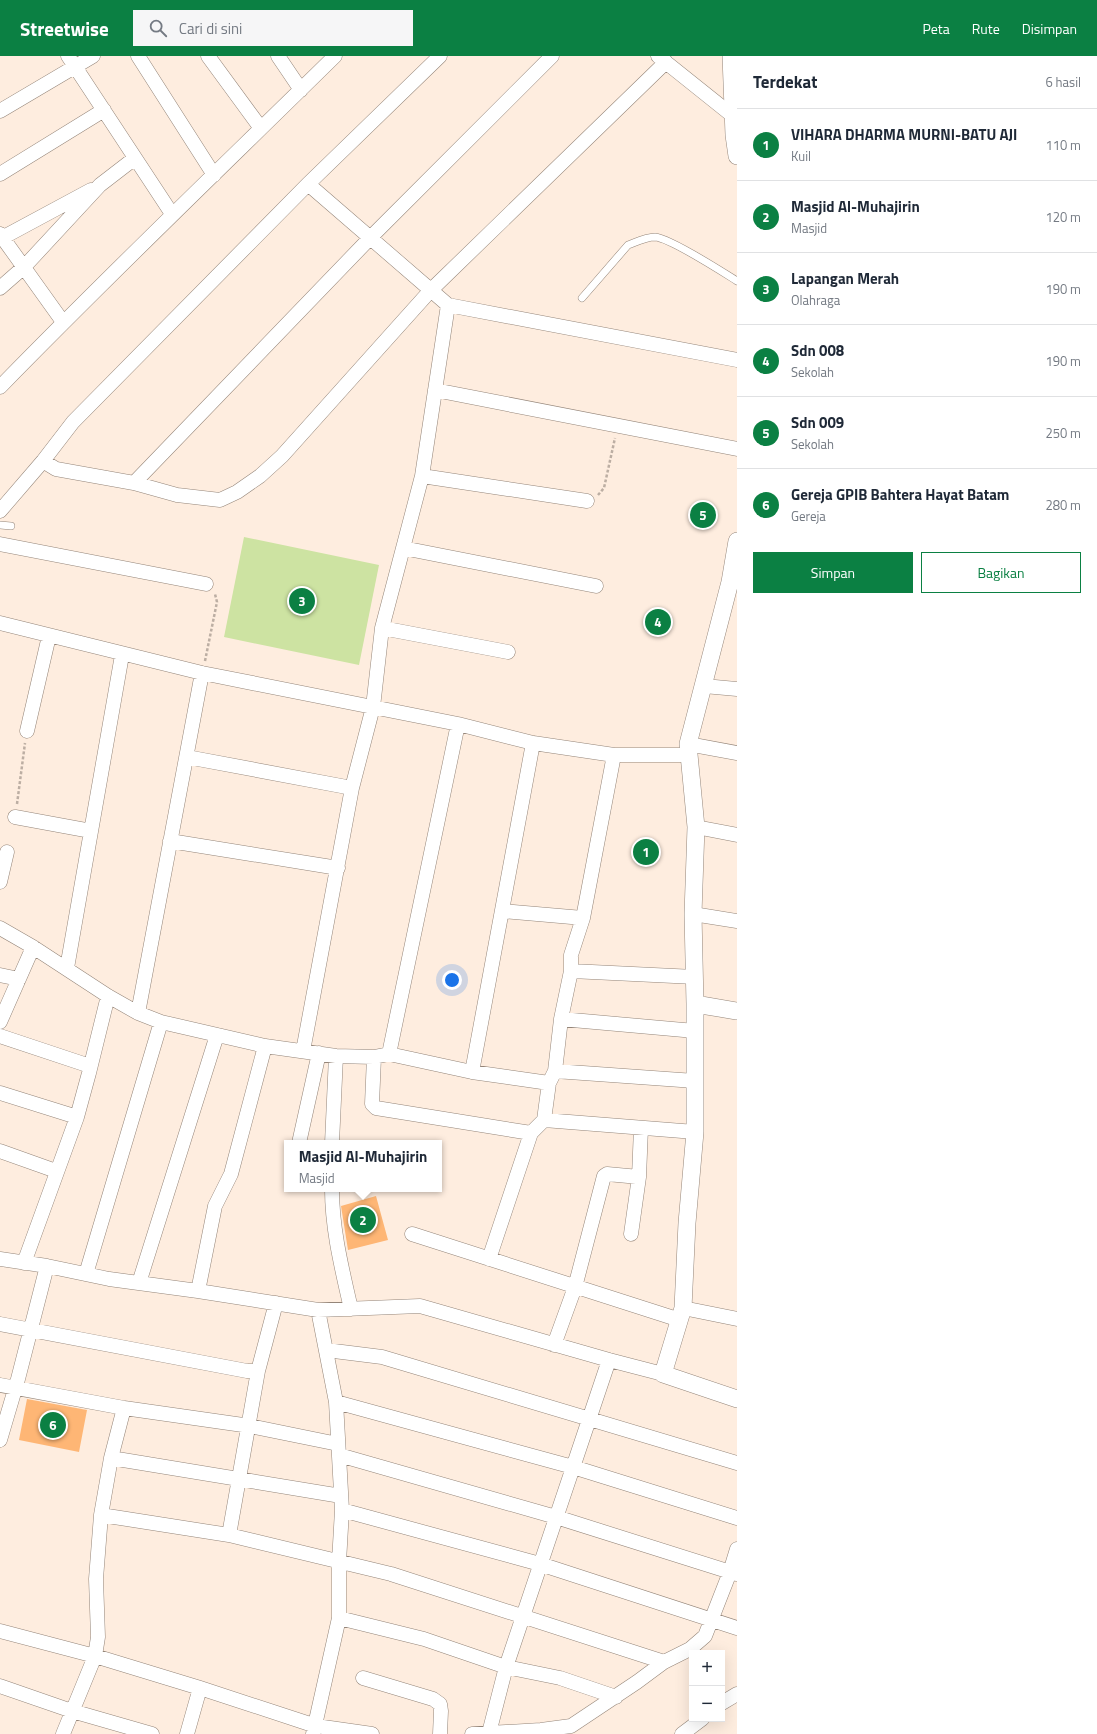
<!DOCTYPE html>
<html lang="id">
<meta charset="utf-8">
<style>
:root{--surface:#fff;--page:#f6f6f7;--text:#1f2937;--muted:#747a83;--line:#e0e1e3;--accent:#0b8043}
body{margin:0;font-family:"Titillium Web",sans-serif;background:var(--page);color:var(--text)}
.controls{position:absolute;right:12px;bottom:12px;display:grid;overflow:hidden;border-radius:0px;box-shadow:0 4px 16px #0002}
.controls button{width:36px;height:36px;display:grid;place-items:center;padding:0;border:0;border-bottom:1px solid var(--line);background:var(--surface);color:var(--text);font:20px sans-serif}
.you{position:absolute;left:452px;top:924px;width:14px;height:14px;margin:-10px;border:3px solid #fff;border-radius:50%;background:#1a73e8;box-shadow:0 0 0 6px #1a73e833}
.badge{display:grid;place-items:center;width:26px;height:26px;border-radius:50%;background:var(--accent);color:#fff;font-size:13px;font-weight:700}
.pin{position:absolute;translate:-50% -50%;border:2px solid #fff;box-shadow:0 1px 4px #0006}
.popup{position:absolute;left:284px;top:1084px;width:158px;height:52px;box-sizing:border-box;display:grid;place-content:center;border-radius:0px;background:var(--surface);filter:drop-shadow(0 1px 3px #0005);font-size:13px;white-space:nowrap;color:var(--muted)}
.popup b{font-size:15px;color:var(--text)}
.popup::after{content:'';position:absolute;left:50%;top:100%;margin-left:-8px;border:8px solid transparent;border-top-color:var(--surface)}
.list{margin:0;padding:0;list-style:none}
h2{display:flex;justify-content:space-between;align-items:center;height:52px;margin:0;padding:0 16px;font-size:17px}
h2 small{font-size:13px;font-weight:400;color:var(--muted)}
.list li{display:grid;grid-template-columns:26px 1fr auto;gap:12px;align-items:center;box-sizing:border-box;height:72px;padding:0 16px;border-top:1px solid var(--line)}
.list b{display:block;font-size:15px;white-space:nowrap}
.list p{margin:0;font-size:13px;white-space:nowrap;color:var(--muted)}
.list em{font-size:13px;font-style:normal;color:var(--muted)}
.actions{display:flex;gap:8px;padding:12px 16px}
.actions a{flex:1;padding:9px 0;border:1px solid var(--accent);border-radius:0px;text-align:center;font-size:14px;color:var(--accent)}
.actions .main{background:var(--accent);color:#fff}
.icon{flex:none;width:22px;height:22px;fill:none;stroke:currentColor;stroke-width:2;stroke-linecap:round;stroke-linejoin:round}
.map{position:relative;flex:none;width:737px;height:1678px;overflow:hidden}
header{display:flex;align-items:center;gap:24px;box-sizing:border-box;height:56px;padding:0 20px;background:var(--accent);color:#fff}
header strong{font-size:19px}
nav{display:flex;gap:22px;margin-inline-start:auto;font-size:14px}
.search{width:280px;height:36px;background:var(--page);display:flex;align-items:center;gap:10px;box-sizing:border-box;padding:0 14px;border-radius:0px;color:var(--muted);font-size:15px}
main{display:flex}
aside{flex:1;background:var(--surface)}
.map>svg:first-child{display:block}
</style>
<header>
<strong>Streetwise</strong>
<div class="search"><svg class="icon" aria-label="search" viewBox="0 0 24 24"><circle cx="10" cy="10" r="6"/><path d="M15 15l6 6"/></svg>Cari di sini</div>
<nav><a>Peta</a><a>Rute</a><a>Disimpan</a></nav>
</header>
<main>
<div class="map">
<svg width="737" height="1678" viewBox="0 0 737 1678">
<rect width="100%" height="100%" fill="#feeddf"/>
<path fill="#cde3a2" d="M244 481 379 509 359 609 224 581Z"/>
<path fill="#feb675" d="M376 1140 388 1184 348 1194 341 1150Z
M27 1343 87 1354 79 1396 19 1384Z"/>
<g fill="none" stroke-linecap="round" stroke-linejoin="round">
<defs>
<path id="service" d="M582 242 628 189C636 186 646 181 655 181 670 182 721 215 737 225
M0 469 11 470"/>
<path id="minor" d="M68 0 172 158
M138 0 214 119
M208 0 260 71
M278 0 301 34
M658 0 733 60
M0 55 93 0
M0 118 104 54
M308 128 448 249 737 304
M0 178 63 266
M0 183 91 134
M0 232 24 211 100 129 135 102
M0 331C110 218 223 110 335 0
M435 334 737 393
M43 405 56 413 134 427 177 439 220 444 237 436 260 420 282 400 430 235 666 6
M422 420 587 445
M134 427 370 182 552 0
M0 455 43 405 73 366 308 128 440 0
M0 488 206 528
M403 492 596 530
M0 567 202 617 458 668 533 687 614 699H689
M382 572 508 596
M704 630 737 633
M27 675 49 580
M688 688 737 697
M187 701 352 732
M15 761 91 775
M696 771 737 779
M170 785 338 812
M0 826 7 796
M502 855 583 862
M693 858 737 865
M0 872 33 891 108 940 138 957 161 966 265 990 336 1000 374 1001 389 998 472 1016 549 1027
M67 912 122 599
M571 915 695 921
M0 919 19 923
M138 957 202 617
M561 963 695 975
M0 966 33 891
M0 980 90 1010
M303 995 352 732 373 651 382 572 422 420 448 249
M389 998 458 668
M374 1001 372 1048 376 1052 531 1077 544 1064 549 1027 555 1015 561 963 571 915V899L583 862 614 699
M555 1015 695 1025
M472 1016 533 687
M0 1037 77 1061
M544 1064 695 1076
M299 1087 319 997
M332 1087 336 1000
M0 1095 56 1115
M332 1133C332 1174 342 1213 351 1253
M412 1178 680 1264
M631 1178 639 1121
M0 1203 47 1210 109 1223 198 1235 318 1254 420 1250 609 1304 663 1318
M489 1203 531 1077
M24 1207 77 1061 89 1017 108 940
M86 1218 161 966
M139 1227 217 979
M198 1235 215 1150 231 1118 265 990
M683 1252 737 1263
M0 1268 247 1315H258
M554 1289 575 1231 604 1120 607 1118 639 1121 641 1072
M326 1294 382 1301 737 1407
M0 1329 124 1352
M336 1346 573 1411 737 1462
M0 1384 18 1323 47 1210
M339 1399 556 1461 737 1518
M111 1402 341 1440
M342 1454 540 1508 737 1572
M101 1459 229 1479 391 1518 664 1606
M229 1479 258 1315 276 1247
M339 1562 424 1583 506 1611 560 1622 616 1641
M0 1575 95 1600 200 1632 316 1670 372 1678
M363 1622 433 1643 440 1648 441 1655 440 1678
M0 1630 72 1655 152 1678
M722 1647 737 1638
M489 1677 506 1611 609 1304
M63 1678 95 1600 98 1581 96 1523 101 1459 111 1402 124 1352 250 1370 338 1388
M187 1678 200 1632
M313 1678 339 1562V1506L342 1454 336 1346 318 1254
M472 1678 541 1674 571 1670 637 1626 664 1606 690 1593 705 1580 730 1516 737 1493
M682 1678 702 1663"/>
<path id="tertiary" d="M731 0 734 79 737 100
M737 485 730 526 688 688 696 771 693 858 695 948 737 955
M695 948V1076L687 1167 683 1252 663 1318 737 1343"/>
</defs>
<use href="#service" stroke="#948579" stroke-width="8"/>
<use href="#minor" stroke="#948579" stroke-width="15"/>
<use href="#tertiary" stroke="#948579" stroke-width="18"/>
<path stroke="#bcaea3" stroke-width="2.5" stroke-dasharray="3 2" stroke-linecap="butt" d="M598 439 604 432 615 382
M205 605 217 546 215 538
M17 748 25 687"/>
<use href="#service" stroke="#fff" stroke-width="7"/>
<use href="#minor" stroke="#fff" stroke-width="14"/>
<use href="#tertiary" stroke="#fff" stroke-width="17"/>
</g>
</svg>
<div class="controls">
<button>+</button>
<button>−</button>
</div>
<div class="you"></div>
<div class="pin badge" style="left:646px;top:796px">1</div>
<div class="pin badge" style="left:363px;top:1164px">2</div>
<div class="popup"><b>Masjid Al-Muhajirin</b>Masjid</div>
<div class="pin badge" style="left:302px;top:545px">3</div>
<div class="pin badge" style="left:658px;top:566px">4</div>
<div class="pin badge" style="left:703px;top:459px">5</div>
<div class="pin badge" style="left:53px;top:1369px">6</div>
</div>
<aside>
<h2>Terdekat<small>6 hasil</small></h2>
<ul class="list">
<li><span class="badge">1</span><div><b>VIHARA DHARMA MURNI-BATU AJI</b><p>Kuil</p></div><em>110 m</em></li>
<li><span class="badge">2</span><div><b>Masjid Al-Muhajirin</b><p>Masjid</p></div><em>120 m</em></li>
<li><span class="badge">3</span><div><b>Lapangan Merah</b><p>Olahraga</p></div><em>190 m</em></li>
<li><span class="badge">4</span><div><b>Sdn 008</b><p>Sekolah</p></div><em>190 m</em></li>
<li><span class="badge">5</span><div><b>Sdn 009</b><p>Sekolah</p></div><em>250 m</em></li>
<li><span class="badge">6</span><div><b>Gereja GPIB Bahtera Hayat Batam</b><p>Gereja</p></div><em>280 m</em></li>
</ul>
<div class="actions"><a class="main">Simpan</a><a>Bagikan</a></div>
</aside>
</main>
